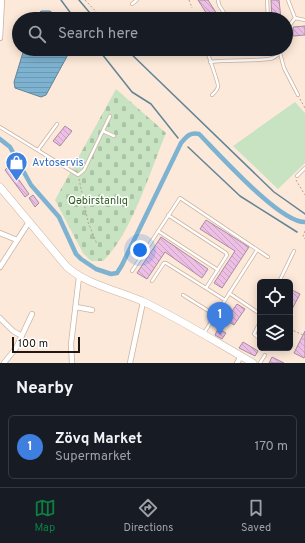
<!DOCTYPE html>
<meta charset="utf-8">
<style>
:root{--surface:#171b24;--page:#242831;--text:#f1f3f6;--muted:#9ea1a6;--line:#363941;--accent:#0b8043}
body{margin:0;font-family:Overpass,sans-serif;background:var(--page);color:var(--text)}
.controls{position:absolute;right:12px;bottom:12px;display:grid;overflow:hidden;border-radius:6px;box-shadow:0 2px 10px #0003}
.controls button{width:36px;height:36px;display:grid;place-items:center;padding:0;border:0;border-bottom:1px solid var(--line);background:var(--surface);color:var(--text);font:20px sans-serif}
.scale{position:absolute;left:12px;bottom:10px;width:68px;box-sizing:border-box;padding-left:4px;border:2px solid #1f1710;border-top:0;font-size:11px;line-height:14px;white-space:nowrap;color:#1f1710;-webkit-text-stroke:3px #fff;paint-order:stroke}
.you{position:absolute;left:140px;top:250px;width:14px;height:14px;margin:-10px;border:3px solid #fff;border-radius:50%;background:#1a73e8;box-shadow:0 0 0 6px #1a73e833}
.badge{display:grid;place-items:center;width:26px;height:26px;border-radius:50%;background:var(--accent);color:#fff;font-size:13px;font-weight:700}
.pin{position:absolute;translate:-50% -33px;filter:drop-shadow(0 1px 2px #0008)}
.pin::after{content:'';position:absolute;top:21px;width:14px;height:12px;background:inherit;clip-path:polygon(0 0,100% 0,50% 100%)}
.list{margin:0;padding:0;list-style:none}
h2{display:flex;justify-content:space-between;align-items:center;height:52px;margin:0;padding:0 16px;font-size:17px}
h2 small{font-size:13px;font-weight:400;color:var(--muted)}
.list li{display:grid;grid-template-columns:26px 1fr auto;gap:12px;align-items:center;box-sizing:border-box;height:64px;margin:0 8px 8px;padding:0 8px;border:1px solid var(--line);border-radius:6px}
.list b{display:block;font-size:15px;white-space:nowrap}
.list p{margin:0;font-size:13px;white-space:nowrap;color:var(--muted)}
.list em{font-size:13px;font-style:normal;color:var(--muted)}
.icon{flex:none;width:22px;height:22px;fill:none;stroke:currentColor;stroke-width:2;stroke-linecap:round;stroke-linejoin:round}
.map{position:relative;flex:none;width:305px;height:363px;overflow:hidden}
.search{position:absolute;background:var(--surface);box-shadow:0 2px 10px #0003;left:12px;right:12px;top:12px;height:44px;display:flex;align-items:center;gap:10px;box-sizing:border-box;padding:0 14px;border-radius:22px;color:var(--muted);font-size:15px}
.sheet{height:124px;background:var(--surface)}
nav{display:flex;justify-content:space-around;align-items:center;box-sizing:border-box;height:56px;border-top:1px solid var(--line);background:var(--surface);font-size:11px;color:var(--muted)}
nav a{display:grid;justify-items:center;gap:2px}
nav .on{color:var(--accent)}
.map>svg:first-child{display:block}
</style>
<div class="map">
<svg width="305" height="363" viewBox="0 0 305 363">
<defs>
<pattern id="cemetery-stones" width="16" height="16" patternUnits="userSpaceOnUse"><rect width="16" height="16" fill="#c7e3c1"/><path d="M2 7V4a2 2 0 0 1 4 0v3zM10 15v-3a2 2 0 0 1 4 0v3z" fill="#aac2a5"/></pattern>
<pattern id="water-rules" width="6" height="5" patternUnits="userSpaceOnUse"><rect width="6" height="5" fill="#7eb2d1"/><path d="M0 2.5h6" fill="none" stroke="#6c98b2"/></pattern>
<pattern id="building-back-hatch" width="6" height="6" patternUnits="userSpaceOnUse"><rect width="6" height="6" fill="#edbfe5"/><path d="M-1 5l2 2M0 0l6 6M5-1l2 2" fill="none" stroke="#cba3c3"/></pattern>
</defs>
<rect width="100%" height="100%" fill="#fde9d9"/>
<path fill="url(#cemetery-stones)" d="M116 89 166 133C151 169 131 235 103 261H91L83 253 55 200Z"/>
<path fill="#c7e3c1" d="M295 102 305 113V163L278 189 233 146Z"/>
<path fill="url(#water-rules)" stroke="#628497" d="M41 11H50L60 19H34Z
M24 49H71L46 95 41 97 15 88 14 82Z"/>
<g fill="none" stroke-linecap="round" stroke-linejoin="round">
<path stroke="#628497" stroke-width="1.5" d="M61 0 75 19
M79 0 95 19
M98 49 132 92 151 104 178 138
M126 49 274 192 305 214
M188 147 240 196 297 232"/>
<path stroke="#7eb2d1" stroke-width="4.5" d="M0 139 10 147 31 185 59 217 76 254 81 259 96 269 111 274 117 273 122 265 181 143C187 136 190 132 199 134 218 153 280 223 305 222"/>
</g>
<path fill="url(#building-back-hatch)" stroke="#a58da0" d="M198 0H208L220 19H210Z
M271 0H279L281 19H272Z
M305 26V35L293 36V27Z
M214 49H231V52L214 53Z
M65 126 72 131 60 146 53 141Z
M9 166 29 194 25 197 5 170Z
M33 195 39 203 35 207 29 198Z
M206 220 249 247 222 288 214 283 235 251 200 229Z
M161 237 208 269 202 278 165 252 147 279 137 273Z
M292 290 300 294 290 313V294Z
M237 304 245 309 234 325 226 320Z
M218 329 226 333 222 339 215 335Z
M305 331V356L304 358 294 353Z
M243 342 258 351 255 356 239 348Z
M272 357 284 363H269Z"/>
<g fill="none" stroke-linecap="round" stroke-linejoin="round">
<defs>
<path id="lane" d="M218 0 219 5 228 19
M267 0 268 19
M288 0 295 18 305 20
M132 4 137 0
M286 42 289 26 295 18
M207 49C208 57 219 83 218 87 217 91 214 93 212 95
M280 53 284 68 298 95
M210 62C226 59 261 62 273 58 277 56 280 53 282 49
M0 127 78 175 84 170 110 116
M103 131 114 136
M38 150 57 124
M297 176 305 168
M168 215 226 253 227 255 206 288
M158 231 218 270
M132 271 180 198 268 257
M152 281 164 263H166L225 300
M279 282 294 251
M229 293 260 314
M183 295 215 315
M260 322 254 334 260 339
M204 333 257 250
M260 363 265 355"/>
<path id="street" d="M0 38 2 0
M0 233 17 240
M0 267 29 222
M76 307 92 310
M0 318 13 331 22 336
M4 363 16 348 32 314
M72 363 71 344 79 277
M130 363 143 302
M237 363 241 356"/>
<path id="primary" d="M0 187 67 267C88 285 117 290 142 301 180 319 216 342 253 363"/>
</defs>
<use href="#lane" stroke="#cbb3a0" stroke-width="4"/>
<use href="#street" stroke="#cbb3a0" stroke-width="6"/>
<use href="#primary" stroke="#cbb3a0" stroke-width="8"/>
<path stroke="#b1a194" stroke-width="1" stroke-dasharray="2 2" stroke-linecap="butt" d="M85 0 103 19
M189 0 192 8
M300 99 305 108
M79 179 88 222 97 244
M296 180 305 195
M305 231 303 236 305 239
M290 329 303 335"/>
<use href="#lane" stroke="#fff" stroke-width="2.5"/>
<use href="#street" stroke="#fff" stroke-width="4.5"/>
<use href="#primary" stroke="#fff" stroke-width="7"/>
</g>
<defs>
<symbol id="shop-pin" viewBox="-11 -11 22 30"><path d="M0 17L-7.5 6A9.5 9.5 0 1 1 7.5 6Z" fill="#3f7fe0" stroke="#fff"/><path d="M-5-2.5h2.3a2.7 3.5 0 0 1 5.4 0H5L5.5 6h-11ZM-1.5-2.5h3a1.5 2.3 0 0 0-3 0Z" fill="#fff"/></symbol>
</defs>
<g fill-rule="evenodd">
<use href="#shop-pin" x="4" y="150" width="25" height="34"/>
</g>
<g text-anchor="middle" stroke-width="3" stroke-linejoin="round" paint-order="stroke">
<g font-size="11" fill="#366cbe" stroke="#fff" text-anchor="start">
<text x="32" y="166">Avtoservis</text>
</g>
<g font-size="11" fill="#326128" stroke="#fff">
<text x="98" y="204">Qəbirstanlıq</text>
</g>
</g>
</svg>
<div class="controls">
<button><svg class="icon" aria-label="locate" viewBox="0 0 24 24"><circle cx="12" cy="12" r="6"/><path d="M12 2v4M12 18v4M2 12h4M18 12h4"/></svg></button>
<button><svg class="icon" aria-label="layers" viewBox="0 0 24 24"><path d="M12 4l9 5-9 5-9-5zM3 14l9 5 9-5"/></svg></button>
</div>
<div class="scale">100 m</div>
<div class="you"></div>
<div class="pin badge" style="left:220px;top:335px;background:#3f7fe0">1</div>
<div class="search"><svg class="icon" aria-label="search" viewBox="0 0 24 24"><circle cx="10" cy="10" r="6"/><path d="M15 15l6 6"/></svg>Search here</div>
</div>
<section class="sheet">
<h2>Nearby<small></small></h2>
<ul class="list">
<li><span class="badge" style="background:#3f7fe0">1</span><div><b>Zövq Market</b><p>Supermarket</p></div><em>170 m</em></li>
</ul>
</section>
<nav>
<a class="on"><svg class="icon" aria-label="map" viewBox="0 0 24 24"><path d="M3 6l6-2 6 2 6-2v14l-6 2-6-2-6 2zM9 4v14M15 6v14"/></svg>Map</a>
<a><svg class="icon" aria-label="directions" viewBox="0 0 24 24"><path d="M12 3l9 9-9 9-9-9zM9 14v-3h6M13 9l2 2-2 2"/></svg>Directions</a>
<a><svg class="icon" aria-label="saved" viewBox="0 0 24 24"><path d="M7 4h10v16l-5-4-5 4z"/></svg>Saved</a>
</nav>
